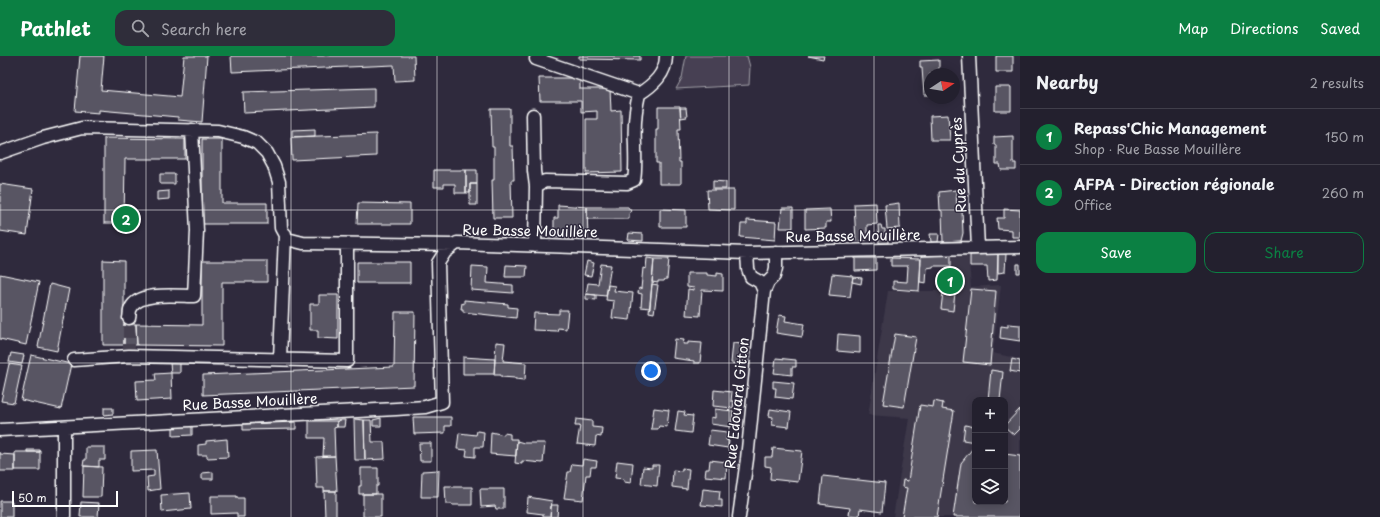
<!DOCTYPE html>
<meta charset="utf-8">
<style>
:root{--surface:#23202e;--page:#2f2d3a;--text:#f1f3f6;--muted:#a3a3aa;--line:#403e4a;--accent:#0b8043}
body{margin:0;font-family:"Playpen Sans",sans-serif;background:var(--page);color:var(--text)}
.controls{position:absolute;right:12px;bottom:12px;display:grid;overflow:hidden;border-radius:8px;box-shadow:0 2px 10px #0003}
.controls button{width:36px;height:36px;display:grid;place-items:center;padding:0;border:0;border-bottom:1px solid var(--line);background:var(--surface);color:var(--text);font:20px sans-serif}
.compass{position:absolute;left:924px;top:12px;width:36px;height:36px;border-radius:50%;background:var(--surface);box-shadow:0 2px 10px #0003;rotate:78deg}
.scale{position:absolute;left:12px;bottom:10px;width:106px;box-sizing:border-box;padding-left:4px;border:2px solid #fff;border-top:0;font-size:11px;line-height:14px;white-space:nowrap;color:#fff;-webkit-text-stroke:3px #2f2a3d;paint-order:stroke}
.you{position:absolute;left:651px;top:315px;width:14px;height:14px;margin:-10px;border:3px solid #fff;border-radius:50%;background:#1a73e8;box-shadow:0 0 0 6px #1a73e833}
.badge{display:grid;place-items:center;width:26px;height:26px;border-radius:50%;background:var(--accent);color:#fff;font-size:13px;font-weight:700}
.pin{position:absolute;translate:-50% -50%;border:2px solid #fff;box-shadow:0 1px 4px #0006}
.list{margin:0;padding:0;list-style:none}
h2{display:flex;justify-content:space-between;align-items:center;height:52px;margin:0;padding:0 16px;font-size:17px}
h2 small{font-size:13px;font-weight:400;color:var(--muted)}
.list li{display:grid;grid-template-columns:26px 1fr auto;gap:12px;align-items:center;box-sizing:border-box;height:56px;padding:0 16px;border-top:1px solid var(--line)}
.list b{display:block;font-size:15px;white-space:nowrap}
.list p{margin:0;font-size:13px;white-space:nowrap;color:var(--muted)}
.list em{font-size:13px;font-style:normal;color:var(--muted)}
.actions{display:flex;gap:8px;padding:12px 16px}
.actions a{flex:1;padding:9px 0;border:1px solid var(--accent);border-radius:12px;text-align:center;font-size:14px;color:var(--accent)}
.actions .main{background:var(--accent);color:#fff}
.icon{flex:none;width:22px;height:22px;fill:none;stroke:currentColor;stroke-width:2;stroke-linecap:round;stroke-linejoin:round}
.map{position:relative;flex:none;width:1020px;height:461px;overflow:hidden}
header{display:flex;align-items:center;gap:24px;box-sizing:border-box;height:56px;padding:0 20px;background:var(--accent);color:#fff}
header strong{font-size:19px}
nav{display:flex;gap:22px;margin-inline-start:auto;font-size:14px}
.search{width:280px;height:36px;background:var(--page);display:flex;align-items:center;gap:10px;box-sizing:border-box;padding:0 14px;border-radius:12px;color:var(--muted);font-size:15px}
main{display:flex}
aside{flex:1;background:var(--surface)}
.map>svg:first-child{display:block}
</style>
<header>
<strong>Pathlet</strong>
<div class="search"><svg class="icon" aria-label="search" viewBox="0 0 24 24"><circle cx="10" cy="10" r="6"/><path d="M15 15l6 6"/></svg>Search here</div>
<nav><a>Map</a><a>Directions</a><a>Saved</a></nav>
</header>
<main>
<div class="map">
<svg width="1020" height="461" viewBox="0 0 1020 461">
<rect width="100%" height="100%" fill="#2f2a3d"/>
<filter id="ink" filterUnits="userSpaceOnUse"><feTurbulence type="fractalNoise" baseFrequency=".025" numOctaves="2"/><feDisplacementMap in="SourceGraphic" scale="8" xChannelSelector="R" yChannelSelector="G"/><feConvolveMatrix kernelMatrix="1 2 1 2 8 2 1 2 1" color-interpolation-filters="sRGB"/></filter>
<g filter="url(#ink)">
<path fill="#3c3749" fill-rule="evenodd" d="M968 189 971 231 1001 229 993 297 1020 303V461H893L909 362 868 359 888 235H942L949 195ZM975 344H1005V446H975Z"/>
<path fill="#464152" stroke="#a2a0a8" d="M686 0H747L750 11 749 29 676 33 682 22Z"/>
<path fill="#595564" stroke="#fff" d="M80 0H104L101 34 180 41 184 0H207L202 66 178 64V61L99 54V57L75 55Z
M231 0H414L415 24 395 25 394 9 232 16Z
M579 0H640V4L579 3Z
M808 0H824L823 3Z
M996 0H1013V16H996Z
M939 4V18H930V39H924L922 12H920V5Z
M539 22H580V33H610L611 55 621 54 622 116 586 117V63H597V55L581 56V45H540Z
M995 31H1011V55H995Z
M374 32V51L244 57 243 36Z
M658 51H680L681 73H678L679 106H681V128H659V107H656V73H658Z
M680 52H686L687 61 681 62Z
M491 53H510V90H513L514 124H511L512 162H493L492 124H494V91H492Z
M948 59 950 84H931L930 60Z
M315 73V80L292 81V74Z
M376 78V100L292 104 291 81Z
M1013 80V107H1016V114H1001L1000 108H996V89H994V81Z
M104 82 185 83V103H125L124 167H104Z
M202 83H222V147H267V168H202Z
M434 114H466V137H455V128H444V131H434Z
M466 114H477V128H470V137H466Z
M160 118H175V128H160Z
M713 125 726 126V133H713Z
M0 128 33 133 27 179 0 175Z
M470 128H477V149H470Z
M707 134H734V154L708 153Z
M956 134 957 154H962L963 177 961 185 943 186 942 155 940 154 939 136Z
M169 135V143L157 144V136Z
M358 147 410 148V168H357Z
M876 147 877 168 867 169V184L856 185 854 148Z
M899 147 900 172 887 173 885 149Z
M558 149 587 151 588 183 554 181V162H558Z
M587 151H628L631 155 629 158V163H587Z
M782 152H793V172H780Z
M660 153 686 154V171H660Z
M830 153 831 166H826V172L805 173V154Z
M1004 153 1020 154V181H1012V174L998 173 997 162H1004Z
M747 164 776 166 775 184 740 181 741 168H747Z
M878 169H881L882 173H885V180H888V187H879Z
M629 177 643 178V185L628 184Z
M930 178H939L938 186H931Z
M998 198H1006L1005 216 998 217Z
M998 198 997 224 988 225 987 210H970V199Z
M951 199V210H933V211L927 212 926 227 920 226 921 200Z
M647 202 654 203 650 252 641 251 642 238 638 237 639 232 641 233 643 212 646 213Z
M855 202H876V214L855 215Z
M891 202 921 203 919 235 893 233V225L907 226 908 210H891Z
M654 203H669L667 223H665L664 225H658V227L652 226Z
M103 204 124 205V289H103Z
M202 205H267V226H222V290L137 289 136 268 202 269Z
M587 205 594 207 591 220 584 219Z
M357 206H410V227H357Z
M601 208 611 209 606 240 586 238 588 227 598 228Z
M1017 208H1020V217H1017Z
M506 209 527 210 526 221H505Z
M472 210 488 211 487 227 513 229V237L471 234Z
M946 214 957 215 954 237 943 235Z
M687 217H707V219L717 220V217L723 218V235L702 234 700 260 686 259 688 233 694 234V232L687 231Z
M0 218 39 226 26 289 0 283Z
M832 218 853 220 850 241 829 239Z
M853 221 862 222 861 228 852 226Z
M50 228 69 233 57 295 38 291Z
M652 228 658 229 654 257 649 256Z
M608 229 615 230 614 235 633 237 630 264 612 262 614 245 606 244Z
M971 233 996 235 990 309 963 306Z
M943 236 955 237 953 255 941 253Z
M586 238 596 239V244L586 243Z
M319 239H338V283L318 282V274H310V248H319Z
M464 244 508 248V251L517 252 516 262 463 256V253H461L462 247 464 248Z
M559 254H568L566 273 558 272 557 275 533 274 534 257 559 258Z
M395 256H415L414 330 203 339V319L394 311Z
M779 259 786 260 785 265 804 268 802 281 776 277Z
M124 268H136L137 289H124Z
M1008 268 1020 269V285L1000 282 1001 270 1008 271Z
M838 278 860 280V297L837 295Z
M895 278 916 281 904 351 883 348Z
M675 283 684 284 683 288H688V286L702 287 700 307H694V305L673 302Z
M496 286 505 287 503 305 526 307 525 324 515 323V322L501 321V319H494Z
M733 287 749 289 747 306 739 305 738 308 731 307Z
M11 297 24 299 22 308 9 306Z
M31 299 71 308 61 353 21 344Z
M463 301 495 303 494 318H463Z
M776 302 796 304V311H792V319L774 317Z
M1012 303 1020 305V317L1010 315Z
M170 307H180V317H171Z
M9 308 22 310 14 347 1 345Z
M991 314 1003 316 1000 344H988Z
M171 317 172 343 137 345 136 325 156 324 155 318Z
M773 325 794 327 792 343 775 341 776 332H773Z
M714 334 732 336 731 345H734L733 352 713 350Z
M934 345 943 347 942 353 954 355 937 461H902L907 432 902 431 903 424 908 425 920 349 933 351Z
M104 352H113V358L104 359Z
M654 352 669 354 667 371 659 370 658 373H651Z
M715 353 733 355 731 371 711 368V361L715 362Z
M770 353 791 356 789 371 772 369 773 361 769 360Z
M1020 353V373L1014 379 1005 371V369Z
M678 355 685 356 684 359 693 360 691 377 675 375Z
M413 361H451V370H445V377L414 378Z
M381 362V370H373V364Z
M354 363 364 364 365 404H355Z
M576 363 592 365V371L602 372 601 381 596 380 595 390 577 388 580 370H575Z
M341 364H345L344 371H337V365Z
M364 364H371L372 386H384L385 403 365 404Z
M309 365H337V371L334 372 335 400H323L324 382H309Z
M296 366V373L243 374V368Z
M965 369 975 371V386L963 384Z
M192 370V379L173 380V371Z
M710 374 727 376 726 384 729 385 728 392 708 389Z
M477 375 484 376 483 391H475V401L466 400 467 394 457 393 459 377 476 379Z
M491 376 504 379V377L510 378V383H517L516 400 490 398Z
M227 383 228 401 207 402V399H198V389L206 388V385Z
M517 385 524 387H545L543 407 522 405V408L515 407Z
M419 387H431V405H420Z
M86 391H105V404H99V411L83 410 84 404H86Z
M773 392 802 395 798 426 770 423 771 411 765 410V401H772Z
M973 392 975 393V446H1005V398L1020 400V461H953L961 407Z
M27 394H40V396H27Z
M157 394 160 433 148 435 147 421 154 420V414L131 415V395Z
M0 396V398L15 399V415H0Z
M15 396H40V414H15Z
M335 400 337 435H324V432H317L316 401Z
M583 403 597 405 596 411H591L590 419H586L583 444 564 442 568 416H570L572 408 582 409Z
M710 404 727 406 726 422 705 420 706 413H709Z
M617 405 633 407 631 427 624 426V423L615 422Z
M652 409H659L657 430 641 428 643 411 652 412Z
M84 410 102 411 101 441H83Z
M361 412H378V430H376V438H359V430H361Z
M682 412 689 413 687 433 672 431 673 414 682 415Z
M439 414 438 441H421L422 415Z
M213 416V423H202V417Z
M823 420 885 427 882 456 860 453 859 460 849 459 850 452 820 448Z
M445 430H452V431H472V449H452V448H446Z
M480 433H504V453H496L495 450 481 451Z
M703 433 720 435 719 444H722V451L701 449Z
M324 435H336V461H325Z
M190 437 191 453 162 456 161 439Z
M363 438H381V461H363Z
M211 440H237V442H244V461H237V457L211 458Z
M528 441 552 445 550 461H543V458L527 456Z
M0 445H12V461H0Z
M81 446 99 447 98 461H80Z
M551 449H558L557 461H550Z"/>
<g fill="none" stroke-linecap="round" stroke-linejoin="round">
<path stroke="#443f50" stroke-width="12" stroke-dasharray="12 6" stroke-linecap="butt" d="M129 300V262"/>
<defs>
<path id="minor" d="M969 0 978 192
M536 3 639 38
M533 59 534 115 536 130
M0 97 43 82 82 72 218 75 243 81 257 87 267 97 274 110 279 126 281 172 287 183 303 187 454 189
M535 190 536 130 545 125 627 127 634 124C636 113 635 101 635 89 634 72 635 55 639 38 653 29 666 18 666 0
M747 197 748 213 751 221 760 226 764 235
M129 262C130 259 129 255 131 252 139 235 178 240 194 240L197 175 192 74
M280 303 285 178
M74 304 129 300 347 305V188
M0 374 396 353 425 351 442 346 438 207 445 196 457 187 747 197 1020 191
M64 461V371
M739 461 747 403 764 235 768 226 774 220 776 212V196"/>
</defs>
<use href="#minor" stroke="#fff" stroke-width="15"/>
<use href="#minor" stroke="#2f2a3d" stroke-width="12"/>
</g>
</g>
<path fill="none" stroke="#fff" stroke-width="1" stroke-opacity="0.55" d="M146 0V461M291 0V461M437 0V461M583 0V461M729 0V461M874 0V461M0 154H1020M0 307H1020"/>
<g text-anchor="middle" stroke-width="3" stroke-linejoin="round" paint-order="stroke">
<g font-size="14" fill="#fff" stroke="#2f2a3d">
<text transform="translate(959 109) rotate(-93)" y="5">Rue du Cyprès</text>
<text transform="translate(530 175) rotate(1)" y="5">Rue Basse Mouillère</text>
<text transform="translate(853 180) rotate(-1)" y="5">Rue Basse Mouillère</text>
<text transform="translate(250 346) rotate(-3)" y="5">Rue Basse Mouillère</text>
<text transform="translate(737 347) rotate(-84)" y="5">Rue Edouard Gitton</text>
</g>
</g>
</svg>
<div class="controls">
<button>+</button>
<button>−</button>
<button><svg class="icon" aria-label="layers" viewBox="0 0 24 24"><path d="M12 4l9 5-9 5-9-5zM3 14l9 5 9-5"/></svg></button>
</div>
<svg class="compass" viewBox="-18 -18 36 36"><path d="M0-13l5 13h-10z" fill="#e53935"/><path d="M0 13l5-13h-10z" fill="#a3a3aa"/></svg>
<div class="scale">50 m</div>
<div class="you"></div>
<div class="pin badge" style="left:950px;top:225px">1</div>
<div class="pin badge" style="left:126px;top:163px">2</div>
</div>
<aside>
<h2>Nearby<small>2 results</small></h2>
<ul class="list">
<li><span class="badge">1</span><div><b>Repass'Chic Management</b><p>Shop · Rue Basse Mouillère</p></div><em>150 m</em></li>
<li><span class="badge">2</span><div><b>AFPA - Direction régionale</b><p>Office</p></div><em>260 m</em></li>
</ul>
<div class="actions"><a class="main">Save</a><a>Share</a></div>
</aside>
</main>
